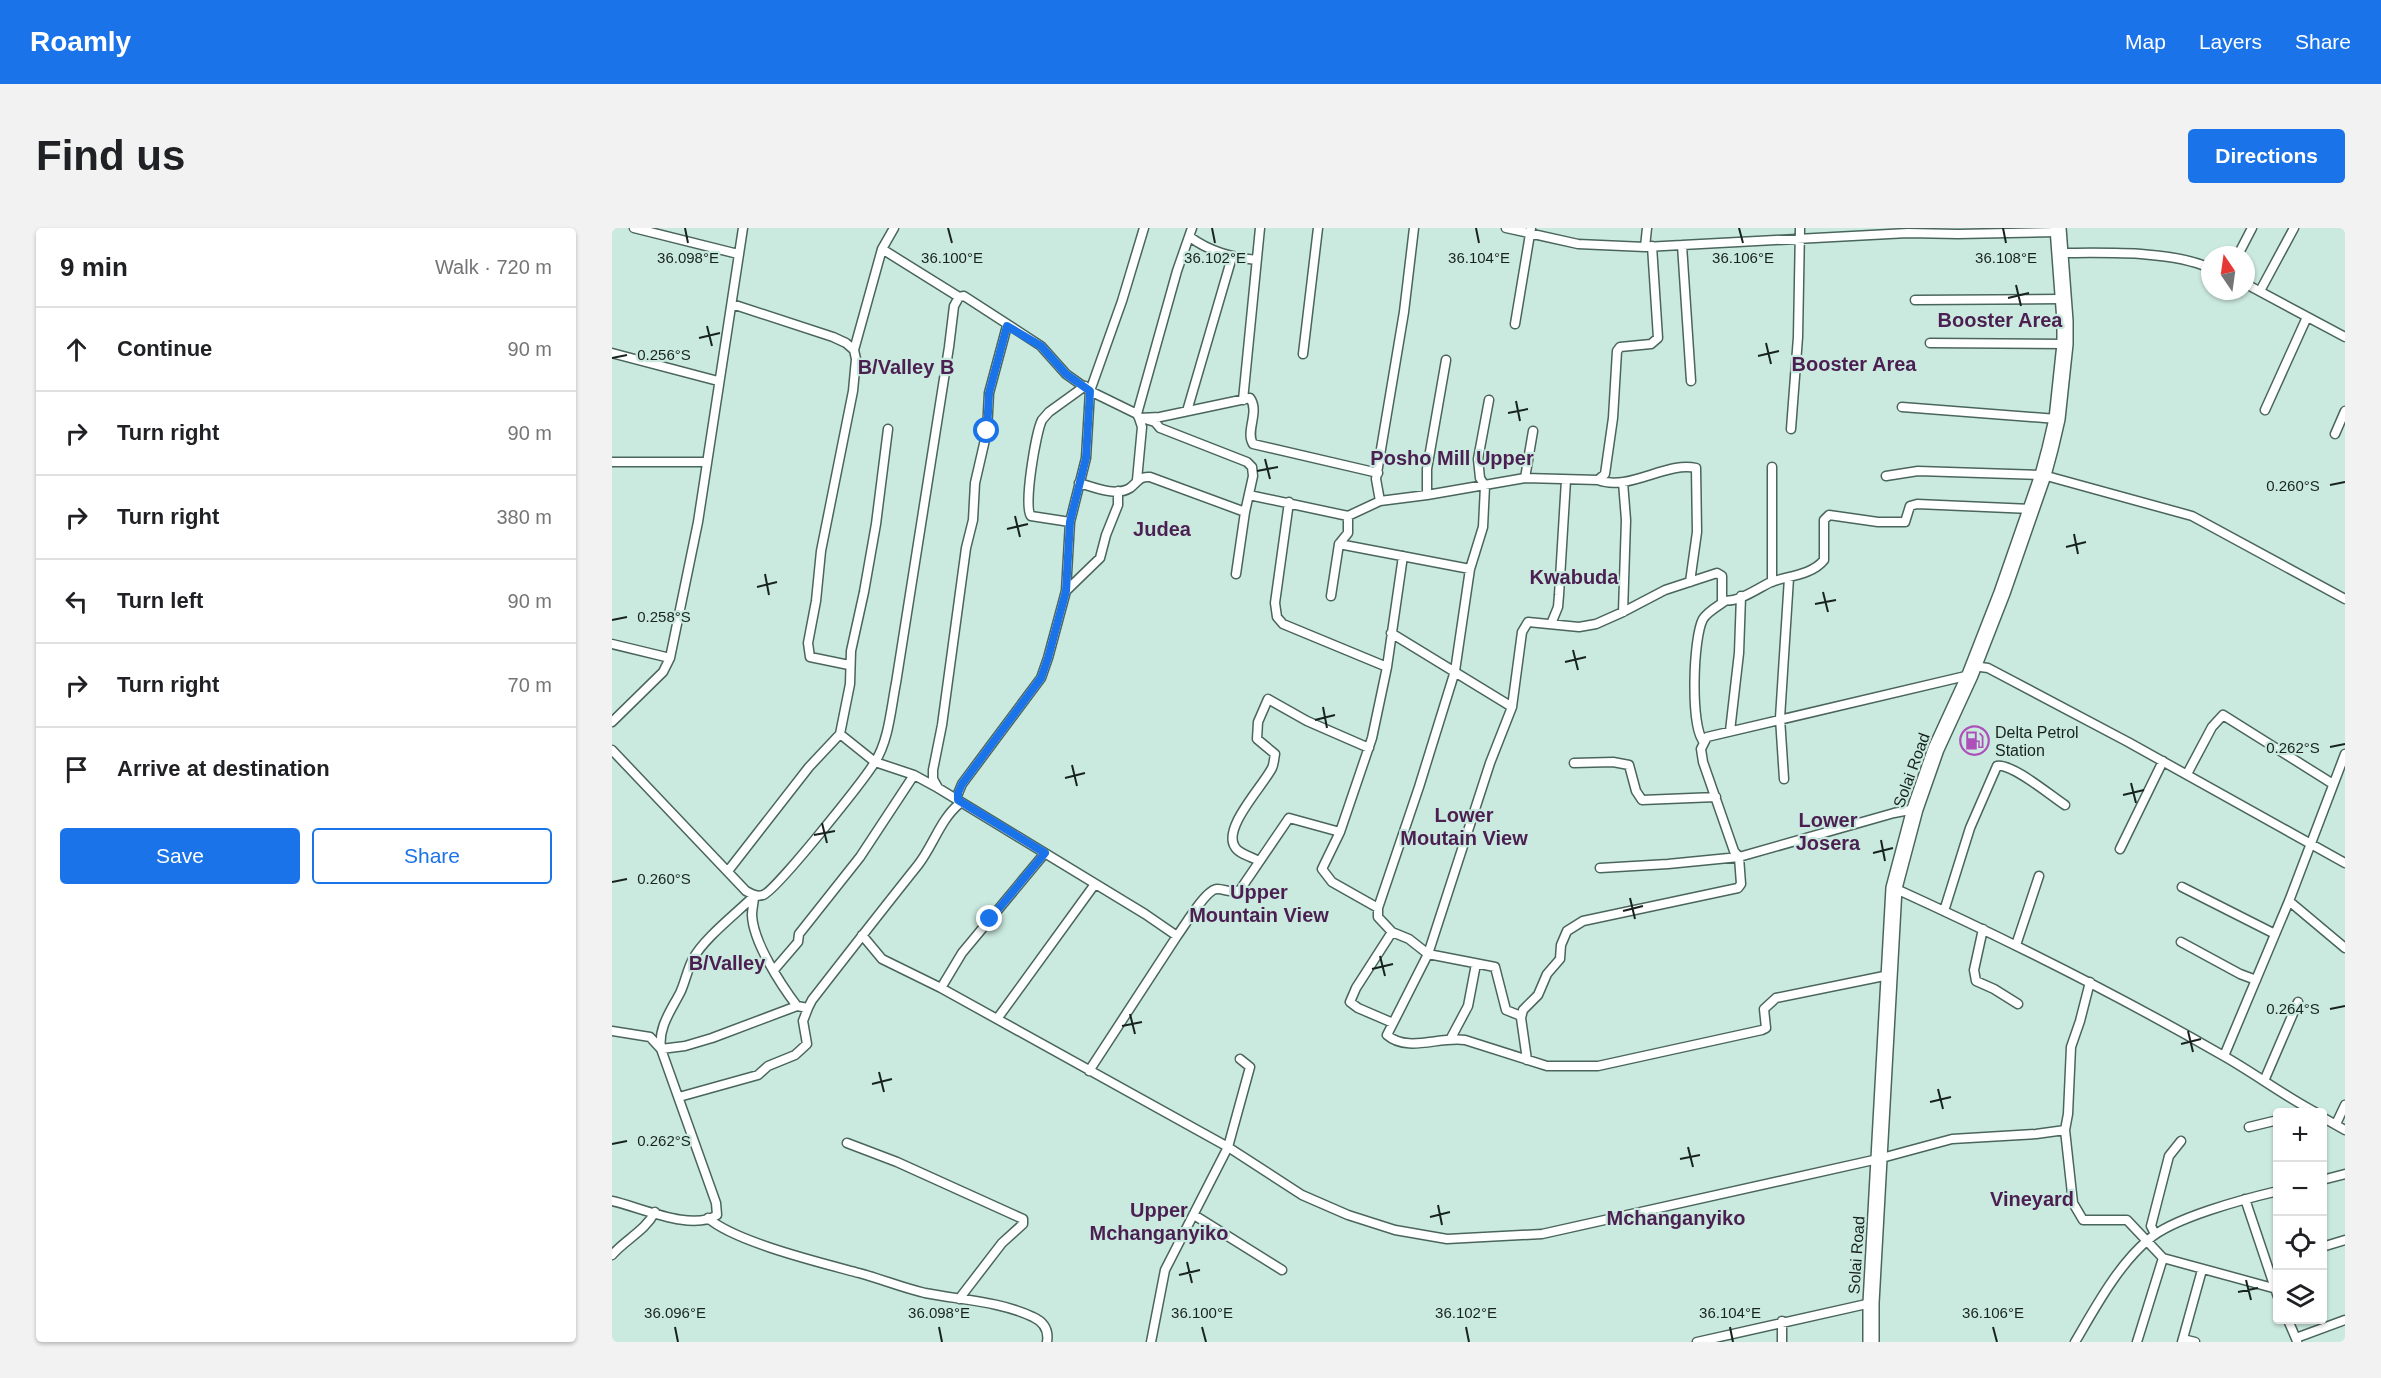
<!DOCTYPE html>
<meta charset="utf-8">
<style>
:root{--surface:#fff;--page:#f2f2f2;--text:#202124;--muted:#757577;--line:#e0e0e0;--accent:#1a73e8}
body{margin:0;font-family:Helvetica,sans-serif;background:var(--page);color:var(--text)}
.controls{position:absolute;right:18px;bottom:18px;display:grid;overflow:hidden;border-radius:6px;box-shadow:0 2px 4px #0004}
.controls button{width:54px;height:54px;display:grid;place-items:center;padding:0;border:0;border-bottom:2px solid var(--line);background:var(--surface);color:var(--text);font:30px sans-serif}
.compass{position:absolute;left:1589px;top:18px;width:54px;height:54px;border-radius:50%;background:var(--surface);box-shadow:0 2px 4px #0004;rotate:347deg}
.stop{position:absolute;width:18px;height:18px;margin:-14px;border:4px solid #1a73e8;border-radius:50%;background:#fff}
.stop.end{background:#1a73e8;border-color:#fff;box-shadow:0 2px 6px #0008}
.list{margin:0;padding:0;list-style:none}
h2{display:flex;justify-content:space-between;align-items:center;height:78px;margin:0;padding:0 24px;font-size:26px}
h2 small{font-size:20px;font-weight:400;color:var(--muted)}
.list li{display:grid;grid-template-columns:39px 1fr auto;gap:18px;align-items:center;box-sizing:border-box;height:84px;padding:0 24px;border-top:2px solid var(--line)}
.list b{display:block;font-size:22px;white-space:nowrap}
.list em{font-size:20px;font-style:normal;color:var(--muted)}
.actions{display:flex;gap:12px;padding:18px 24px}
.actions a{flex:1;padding:14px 0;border:2px solid var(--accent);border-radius:6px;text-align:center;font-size:21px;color:var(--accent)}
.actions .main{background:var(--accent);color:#fff}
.icon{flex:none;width:33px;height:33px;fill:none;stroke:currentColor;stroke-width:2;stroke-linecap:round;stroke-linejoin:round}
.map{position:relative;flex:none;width:1733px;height:1114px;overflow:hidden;border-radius:6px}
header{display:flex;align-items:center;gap:36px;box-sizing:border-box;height:84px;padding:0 30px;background:var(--accent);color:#fff}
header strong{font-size:28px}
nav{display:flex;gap:33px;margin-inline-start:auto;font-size:21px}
.intro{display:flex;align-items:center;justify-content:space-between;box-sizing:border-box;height:144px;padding:0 36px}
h1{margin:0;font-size:42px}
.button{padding:15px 27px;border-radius:6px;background:var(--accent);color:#fff;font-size:21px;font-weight:700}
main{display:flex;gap:36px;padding:0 36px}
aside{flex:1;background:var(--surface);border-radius:6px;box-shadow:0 2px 4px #0004}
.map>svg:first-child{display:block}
</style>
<header>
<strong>Roamly</strong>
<nav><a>Map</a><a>Layers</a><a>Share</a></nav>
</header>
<div class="intro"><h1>Find us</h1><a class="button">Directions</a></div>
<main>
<aside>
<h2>9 min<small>Walk · 720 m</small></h2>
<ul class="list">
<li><svg class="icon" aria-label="ahead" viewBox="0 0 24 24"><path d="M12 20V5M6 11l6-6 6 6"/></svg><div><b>Continue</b></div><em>90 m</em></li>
<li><svg class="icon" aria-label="right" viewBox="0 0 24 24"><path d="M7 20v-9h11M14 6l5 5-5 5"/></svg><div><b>Turn right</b></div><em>90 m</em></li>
<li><svg class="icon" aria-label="right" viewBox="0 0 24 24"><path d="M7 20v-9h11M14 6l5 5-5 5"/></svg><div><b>Turn right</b></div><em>380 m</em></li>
<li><svg class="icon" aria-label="left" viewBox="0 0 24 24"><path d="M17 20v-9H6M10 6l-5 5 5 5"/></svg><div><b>Turn left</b></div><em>90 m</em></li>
<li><svg class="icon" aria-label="right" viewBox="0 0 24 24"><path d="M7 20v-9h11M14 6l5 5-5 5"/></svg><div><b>Turn right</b></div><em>70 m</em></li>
<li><svg class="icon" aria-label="arrive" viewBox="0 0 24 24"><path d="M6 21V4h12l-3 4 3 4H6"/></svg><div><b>Arrive at destination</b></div></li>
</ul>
<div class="actions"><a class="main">Save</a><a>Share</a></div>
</aside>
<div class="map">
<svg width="1733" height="1114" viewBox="0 0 1733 1114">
<rect width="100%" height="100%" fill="#cbeadf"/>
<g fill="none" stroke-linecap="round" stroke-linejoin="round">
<defs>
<path id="street" d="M22 0 126 26
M894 0 966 16 1033 19 1296 5 1346 6 1446 4
M578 9C598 24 620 29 644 32
M1070 17 1079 153
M1033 19 1035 0
M270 21 347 69
M1447 25C1492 25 1558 22 1598 40
M1626 27 1640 0
M1634 56 1733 109
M1648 63 1682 0
M1303 72 1451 71
M120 76 221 109 234 115 242 122 244 131 241 163 209 323 204 373 196 415 198 429 237 437
M903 96 919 0
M1318 115 1453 116
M242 122 270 21 282 0
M0 125 106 153
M691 126 706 0
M631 172 648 0
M877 172 866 231 868 250 873 258 871 299 858 341 843 443 807 559 766 680V689L780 704 797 711 816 726 775 807C796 825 827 808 853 812L935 838H986L1150 802 1154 800 1152 781 1164 770 1277 747
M1290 179 1445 191
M1653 182 1695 89
M575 183 620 29
M525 186 565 43 580 0
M533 191 543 194 548 200 635 234 640 239 641 248 633 284 624 346
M276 201 264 296 252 364 239 423 238 456 228 506 263 534 302 547 326 560 533 686 565 708C572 699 594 661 605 661 614 661 619 666 628 662L677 590 728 604
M1179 201 1186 109 1188 0
M1723 206 1733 183
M0 234H93
M1274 248 1306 243 1431 247 1580 288 1733 371
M913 250 921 203
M525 252 530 199 527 190
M986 252C1016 264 1055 233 1084 240L1085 304 1078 354
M1011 254 1014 292 1011 384
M467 255C481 259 504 269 518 260 526 254 527 248 538 249L633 284
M637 267 736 288 768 273 815 267 913 250 986 252 993 246 1001 190 1005 123 1008 119 1039 116 1046 110 1040 18
M815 267V241L834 132
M768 273 764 251 792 84 802 0
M677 274 663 375 665 389 671 396 775 439
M458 294 419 288C411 279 424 204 430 192L437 184 473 158
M727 316 858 341
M1160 354V239
M454 363 488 330 494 307 506 277V263
M719 368 727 316 736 305V288
M939 396 946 379 947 367 954 252
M779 405 900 479
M0 416 58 430
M1361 438 1376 440 1516 514 1733 635
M0 494 51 444 58 430 86 294 131 0
M1118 503 1127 425 1129 368
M1092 514C1078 500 1081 409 1091 391 1095 384 1106 378 1113 373
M0 522 134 663C140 666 144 669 151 667 163 664 252 552 263 534 277 512 279 480 284 455L337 119 342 78 347 69 352 68 429 118 454 146 478 163 525 186 527 190 548 189 638 170C648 184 633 203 641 216L766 245
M962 535 1001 534 1017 537 1024 563 1030 572 1104 569
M1575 546 1600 499 1611 487 1721 556
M1172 551 1168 490 1177 350
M326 560 321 551V542L330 497 354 320 361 292 363 255 375 203 377 165 395 98
M1508 621 1551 533
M647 633C640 629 627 626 623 619 610 600 651 558 660 540 662 536 662 530 663 526L645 511 646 494 656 471 695 493 757 520
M988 640 1056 636 1127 629 1282 585 1303 581
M116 643 197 539 228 506
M1570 659 1663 706
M1282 660C1394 711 1504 766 1610 827 1642 845 1671 867 1703 884
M142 668C142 674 140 681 140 687 141 714 169 757 185 778L196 780 200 772C235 727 270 682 306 637 321 618 328 592 347 576L345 568 350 556 429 450 436 430 454 363 458 294 474 230 478 163 510 73 532 0
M1677 673 1733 720
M766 680 720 654 710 641 728 604 760 510 775 439 791 328
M1332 683 1358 600 1385 538C1400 535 1439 568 1453 577
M1371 701 1362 742 1364 753 1382 761 1406 776
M780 704 744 760 738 774 746 780 781 795
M250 707 270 731 329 760 616 919 690 967 736 987 783 1002 835 1011 930 1006 1266 931 1340 911 1424 906 1453 902 1456 886 1459 819 1468 793 1478 754
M1569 714 1628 746 1644 752
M1404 717 1427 648
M162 742 186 714 187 706 248 629 302 547
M329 760 350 725 433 625
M909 788 894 782 883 739 816 726 878 535 900 479 910 404 916 394 967 399 984 396 1011 384 1053 362 1105 345 1110 348V372C1125 376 1146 360 1159 354 1176 348 1200 347 1212 332V292L1217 287 1266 294H1293L1298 278 1305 276 1419 281
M385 791 483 656
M0 803 38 809 49 821 73 818 100 810 185 778
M839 810 856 778 864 736
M1612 828 1677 673 1733 526
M915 832 909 790 911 782 926 767 935 746 948 731 949 717 955 703 971 693 1126 660 1129 656 1127 629 1122 623 1091 534 1089 521 1095 509 1358 447
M477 843 565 708
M1652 853 1686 774
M67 869 146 847 156 838 183 827 195 816 191 793 196 780
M1710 889 1733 902
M1724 896 1733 877
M1637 899 1666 892
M1453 902 1461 975 1471 992H1515L1551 1030
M235 915 285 934 411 991V996L390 1015 347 1071
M1710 952 1733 946
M1633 971 1666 1069
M0 973C28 979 80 1004 105 987L104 975 49 821C46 800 58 784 68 765 73 755 75 742 81 731 91 711 126 684 142 668
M582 987 670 1042
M96 990C123 1014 210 1035 247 1045 269 1051 291 1060 313 1065 348 1072 388 1073 421 1089 432 1094 437 1102 435 1114
M1543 1006 1539 998 1557 928 1569 913
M1710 1019 1733 1012
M0 1027C14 1011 33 1003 43 984
M1676 1092 1685 1113
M1684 1110 1733 1092
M1571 1111 1583 1114
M539 1114 553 1042 616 919 638 839 628 831
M1085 1114 1259 1075
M1170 1114V1093
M1463 1114C1483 1080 1506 1037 1536 1012 1560 990 1632 971 1666 963
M1525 1114 1551 1030 1661 1060
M1570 1114 1590 1042"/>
<path id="highway" d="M1259 1114V1075L1282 660 1303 581 1324 521 1358 447 1390 365 1431 247 1438 221 1445 191 1453 116V93L1446 0"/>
</defs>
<use href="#street" stroke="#4a655c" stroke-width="11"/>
<use href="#highway" stroke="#4a655c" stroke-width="18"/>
<use href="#street" stroke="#fff" stroke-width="8"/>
<use href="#highway" stroke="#fff" stroke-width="15"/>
</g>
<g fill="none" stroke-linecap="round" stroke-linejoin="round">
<path stroke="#1a73e8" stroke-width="8" d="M375 203 377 165 395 98 429 118 454 146 478 163 474 230 458 294 454 363 436 430 429 450 350 556 346 565V572L433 625 378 691"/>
</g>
<path fill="none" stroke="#182320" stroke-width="2" d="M73 0 76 15M336 0 340 15M600 0 603 15M864 0 867 15M1127 0 1131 15M1391 0 1394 15M1404 57 1409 78M1396 70 1417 65M95 98 100 118M87 110 108 105M1154 115 1159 136M1146 128 1167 123M0 130 15 127M904 173 908 193M896 185 916 181M653 231 658 251M645 243 666 239M1718 257 1733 254M403 288 408 309M395 301 416 296M1462 306 1466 326M1454 319 1474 314M153 346 157 367M145 359 165 354M1211 364 1216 384M1203 376 1224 372M0 392 15 389M961 422 966 442M953 434 974 429M711 479 715 500M703 492 723 487M1718 519 1733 516M460 537 465 558M453 550 473 545M1519 555 1524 575M1511 567 1532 562M210 595 215 615M202 607 223 603M1269 612 1273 633M1261 625 1281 620M0 654 15 651M1018 670 1023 691M1011 683 1031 678M768 728 773 748M760 741 781 736M1718 781 1733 778M518 786 523 806M510 798 530 794M1576 803 1581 824M1569 816 1589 811M267 844 272 864M260 856 280 851M1326 861 1331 881M1318 874 1339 869M0 916 15 913M1076 919 1081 939M1068 931 1088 927M826 977 830 997M818 989 838 984M575 1034 580 1055M567 1047 588 1042M1634 1052 1639 1072M1626 1064 1646 1060M63 1099 66 1114M327 1099 330 1114M590 1099 594 1114M854 1099 857 1114M1118 1099 1121 1114M1381 1099 1385 1114"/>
<defs>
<symbol id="fuel-ring" viewBox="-11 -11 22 22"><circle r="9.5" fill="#cbeadf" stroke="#ae50ba" stroke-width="1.5"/><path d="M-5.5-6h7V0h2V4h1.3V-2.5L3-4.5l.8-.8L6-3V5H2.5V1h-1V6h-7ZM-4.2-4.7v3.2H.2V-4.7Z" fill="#ae50ba"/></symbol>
</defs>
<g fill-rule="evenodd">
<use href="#fuel-ring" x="1346" y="496" width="33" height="33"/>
</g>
<g text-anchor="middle" stroke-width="4.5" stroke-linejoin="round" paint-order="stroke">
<g font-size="16" fill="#182320" stroke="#cbeadf" text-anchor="start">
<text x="1383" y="510">Delta Petrol<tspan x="1383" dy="18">Station</tspan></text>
</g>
<g font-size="16" fill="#182320" stroke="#cbeadf">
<text transform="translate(1299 542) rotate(-70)" y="6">Solai Road</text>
<text transform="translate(1244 1027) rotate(-86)" y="6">Solai Road</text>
</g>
<g font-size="20" font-weight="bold" fill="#4c1f52" stroke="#cbeadf">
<text x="1388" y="99">Booster Area</text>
<text x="1242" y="143">Booster Area</text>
<text x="294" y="146">B/Valley B</text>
<text x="840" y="237">Posho Mill Upper</text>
<text x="550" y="308">Judea</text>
<text x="962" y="356">Kwabuda</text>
<text x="852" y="594">Lower<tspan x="852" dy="23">Moutain View</tspan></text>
<text x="1216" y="599">Lower<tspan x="1216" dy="23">Josera</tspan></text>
<text x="647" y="671">Upper<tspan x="647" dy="23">Mountain View</tspan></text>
<text x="115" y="742">B/Valley</text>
<text x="1420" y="978">Vineyard</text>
<text x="547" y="989">Upper<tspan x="547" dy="23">Mchanganyiko</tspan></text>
<text x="1064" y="997">Mchanganyiko</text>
</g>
</g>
<g font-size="15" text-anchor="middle" fill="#182320" stroke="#cbeadf" stroke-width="4.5" stroke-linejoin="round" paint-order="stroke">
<text x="76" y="35">36.098°E</text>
<text x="340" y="35">36.100°E</text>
<text x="603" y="35">36.102°E</text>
<text x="867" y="35">36.104°E</text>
<text x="1131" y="35">36.106°E</text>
<text x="1394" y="35">36.108°E</text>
<text x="52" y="132">0.256°S</text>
<text x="1681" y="263">0.260°S</text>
<text x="52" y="394">0.258°S</text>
<text x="1681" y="525">0.262°S</text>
<text x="52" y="656">0.260°S</text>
<text x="1681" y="786">0.264°S</text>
<text x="52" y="918">0.262°S</text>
<text x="63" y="1090">36.096°E</text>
<text x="327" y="1090">36.098°E</text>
<text x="590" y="1090">36.100°E</text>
<text x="854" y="1090">36.102°E</text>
<text x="1118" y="1090">36.104°E</text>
<text x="1381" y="1090">36.106°E</text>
</g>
</svg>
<div class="controls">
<button>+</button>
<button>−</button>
<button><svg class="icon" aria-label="locate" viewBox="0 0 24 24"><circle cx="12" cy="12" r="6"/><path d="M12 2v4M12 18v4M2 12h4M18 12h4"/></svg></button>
<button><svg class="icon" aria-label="layers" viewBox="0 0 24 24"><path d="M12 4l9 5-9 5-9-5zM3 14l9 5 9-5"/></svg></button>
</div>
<svg class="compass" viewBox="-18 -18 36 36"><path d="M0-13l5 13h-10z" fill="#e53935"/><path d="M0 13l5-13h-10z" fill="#757577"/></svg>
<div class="stop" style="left:375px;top:203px"></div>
<div class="stop end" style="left:378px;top:691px"></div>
</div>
</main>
